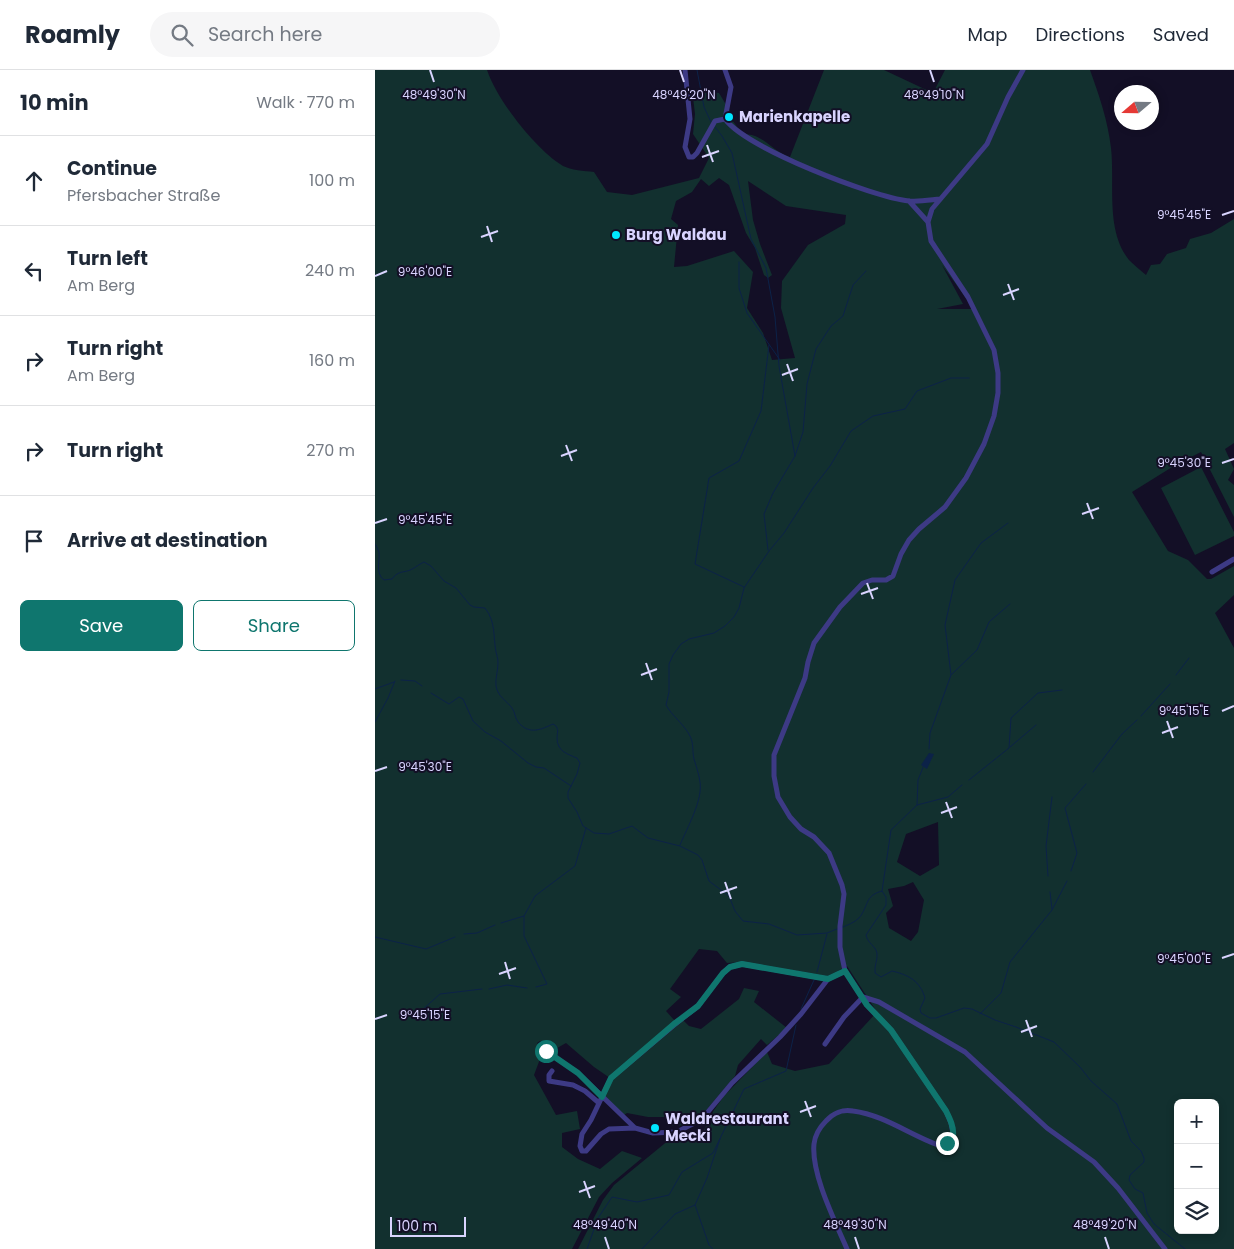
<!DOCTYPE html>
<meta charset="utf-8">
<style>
:root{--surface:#fff;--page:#f6f6f7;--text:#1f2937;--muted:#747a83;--line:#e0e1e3;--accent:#0f766e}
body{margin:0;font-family:Poppins,sans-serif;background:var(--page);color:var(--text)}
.controls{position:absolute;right:15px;bottom:15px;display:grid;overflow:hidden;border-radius:8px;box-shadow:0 2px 8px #0003}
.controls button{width:45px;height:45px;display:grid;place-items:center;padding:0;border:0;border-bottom:1px solid var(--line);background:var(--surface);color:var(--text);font:25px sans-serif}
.compass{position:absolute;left:739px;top:15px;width:45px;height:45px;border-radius:50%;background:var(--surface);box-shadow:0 2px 8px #0003;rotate:250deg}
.scale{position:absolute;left:15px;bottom:12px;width:76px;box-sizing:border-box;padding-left:5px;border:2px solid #d9d4ff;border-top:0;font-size:14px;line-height:18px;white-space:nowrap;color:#d9d4ff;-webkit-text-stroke:4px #130f26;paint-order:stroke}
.stop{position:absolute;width:15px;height:15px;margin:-11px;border:4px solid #0f766e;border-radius:50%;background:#fff}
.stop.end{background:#0f766e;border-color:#fff;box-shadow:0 1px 5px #0008}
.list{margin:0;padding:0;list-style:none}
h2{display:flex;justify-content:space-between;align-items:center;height:65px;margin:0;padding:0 20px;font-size:21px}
h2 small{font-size:16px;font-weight:400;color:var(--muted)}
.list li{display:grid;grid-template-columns:32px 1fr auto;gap:15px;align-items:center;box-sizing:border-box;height:90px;padding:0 20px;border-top:1px solid var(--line)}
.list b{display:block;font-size:19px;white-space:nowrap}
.list p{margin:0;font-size:16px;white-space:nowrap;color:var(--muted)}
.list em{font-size:16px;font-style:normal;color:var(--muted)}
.actions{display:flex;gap:10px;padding:15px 20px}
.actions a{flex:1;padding:11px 0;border:1px solid var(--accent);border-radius:8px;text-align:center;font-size:18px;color:var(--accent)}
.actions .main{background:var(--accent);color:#fff}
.icon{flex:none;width:28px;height:28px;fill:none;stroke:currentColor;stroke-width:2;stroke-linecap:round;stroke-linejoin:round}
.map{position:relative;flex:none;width:859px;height:1179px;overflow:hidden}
header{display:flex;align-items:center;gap:30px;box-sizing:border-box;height:70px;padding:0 25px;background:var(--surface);border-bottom:1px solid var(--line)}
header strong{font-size:24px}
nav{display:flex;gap:28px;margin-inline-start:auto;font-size:18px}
.search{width:350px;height:45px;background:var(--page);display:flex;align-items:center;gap:12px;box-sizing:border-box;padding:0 18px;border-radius:28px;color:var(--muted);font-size:19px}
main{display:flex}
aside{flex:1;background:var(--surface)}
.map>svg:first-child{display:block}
</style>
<header>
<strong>Roamly</strong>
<div class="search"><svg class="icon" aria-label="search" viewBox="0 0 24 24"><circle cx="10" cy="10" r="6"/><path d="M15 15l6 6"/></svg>Search here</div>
<nav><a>Map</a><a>Directions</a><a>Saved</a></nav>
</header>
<main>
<aside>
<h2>10 min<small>Walk · 770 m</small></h2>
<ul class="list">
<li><svg class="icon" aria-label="ahead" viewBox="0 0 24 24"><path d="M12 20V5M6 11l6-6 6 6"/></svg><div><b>Continue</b><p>Pfersbacher Straße</p></div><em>100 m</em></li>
<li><svg class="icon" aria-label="left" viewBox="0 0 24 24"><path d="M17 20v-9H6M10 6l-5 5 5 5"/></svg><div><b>Turn left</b><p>Am Berg</p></div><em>240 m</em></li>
<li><svg class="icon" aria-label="right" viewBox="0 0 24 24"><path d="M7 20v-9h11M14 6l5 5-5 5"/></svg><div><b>Turn right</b><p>Am Berg</p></div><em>160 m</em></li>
<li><svg class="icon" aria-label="right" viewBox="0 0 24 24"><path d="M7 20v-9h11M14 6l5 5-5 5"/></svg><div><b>Turn right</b></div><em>270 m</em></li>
<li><svg class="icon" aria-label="arrive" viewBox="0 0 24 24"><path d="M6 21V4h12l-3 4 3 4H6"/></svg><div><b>Arrive at destination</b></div></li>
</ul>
<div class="actions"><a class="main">Save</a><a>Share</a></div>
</aside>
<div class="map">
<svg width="859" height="1179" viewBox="0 0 859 1179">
<rect width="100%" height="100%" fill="#130f26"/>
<path fill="#12302f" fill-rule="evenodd" d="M0 0H112C122 30 161 80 188 96 196 100 209 101 219 102L232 122 257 125 324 108 334 88 318 64 320 44 317 19 344 23 359 48 357 50C360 54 364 60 368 63 371 65 376 64 380 66 393 71 401 83 415 87L449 0H509L558 23 570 0H715C724 25 733 51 736 78 740 113 730 160 754 190 759 195 765 200 771 205L776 195 785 194 792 184 811 178 815 169 836 163 859 149V373L850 379 859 399 853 410 859 415V447L826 382 802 394 757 422 793 481 813 490 832 509H836L859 496V525L840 543 859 578V1179H203L228 1130 239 1115 300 1065 309 1062 326 1066 339 1040 349 1026 392 982 397 994 420 1001 454 994 502 942 472 896C465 899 460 904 452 906L369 892 352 893 342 881 324 879 295 919 306 927 291 941 300 951 235 1008 219 997 191 973 175 982 165 971 162 973 171 984 165 989 159 1005 181 1045 202 1041 205 1059 187 1063V1077L203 1089 225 1099 247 1081 267 1088 237 1113 224 1127 197 1179H0ZM344 108 354 115 371 163 380 178 389 205 393 208 397 205 385 174 378 150 373 111 411 136 471 145 470 154 433 175 407 211 406 238 420 288 397 290 388 263 372 238 378 202 359 181 312 196 299 197 303 155 296 149 301 131 317 122 326 109 334 116ZM567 195 599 239H562L588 234ZM563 752 564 795 545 806 522 792 531 764ZM538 812 549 830 543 862 536 871 514 858 511 843 518 836 513 819 529 816ZM803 1033H840V1160H803Z
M826 397 859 462V466L820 485 786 418Z
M369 918 384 921 379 932 412 958 392 975 386 969 363 995 360 1006 328 1044 321 1050 312 1055 297 1056 298 1053 290 1047H273L252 1043 249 1045 229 1026 237 1009 307 949 314 956 326 959 364 929Z"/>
<path fill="#0c2248" d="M554 683 559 684 552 699 546 695Z"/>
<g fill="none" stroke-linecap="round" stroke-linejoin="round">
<path stroke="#0c2248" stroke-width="1" d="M322 0 329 37 336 52
M340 57 347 66 357 83 376 169 391 198 400 247 404 296 420 386
M364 192V218L372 243 405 290
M0 474C1 475 3 480 4 482 5 492 0 503 9 510L17 509C24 499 30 504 39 498 42 496 45 494 49 492L56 496 69 511 81 518 95 535 99 537 110 538C121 552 118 566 121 582 122 586 123 589 123 593 123 601 120 609 121 616 123 627 131 630 137 638 140 642 140 648 143 652 154 665 165 660 178 654L181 656C184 661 182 663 182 668 182 681 192 684 202 688L205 693 202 704 193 722V728L202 742 208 756 219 763 234 764 257 756 273 768 305 776 323 785 327 790 334 811 354 826 360 841 368 851 394 854 422 865 452 863 462 859
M393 480 389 444 398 423 420 386 428 362 432 314 441 279 456 256 468 246 478 215 491 201
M369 517 320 494 334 408 364 391 386 341 394 275
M576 605 602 580 614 552 635 534
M801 605 814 588
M26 610 40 611 47 616
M0 619 19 612
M56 623 74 634 84 627 88 629 98 651 110 662 126 671 153 693 161 697 169 698 196 716
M766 646 795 614
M0 652 13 628 20 611
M635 677 661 655
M554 679 555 663 576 605 570 555 580 510 606 473 633 453
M718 702 747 664 762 650
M594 710 634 678 636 648 663 623 687 620
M542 735 543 710 549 695
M305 775C312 758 328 730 325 712 324 704 321 696 319 689 317 681 319 674 315 666 309 654 297 646 291 635L294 622V594L298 585 306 574 314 569 339 563 350 556 359 547 364 538 369 518 394 481 409 463 438 418 455 396 476 361 498 346 530 339 542 321 576 308H594
M696 801 702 783 690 738 711 714
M673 806 671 776 677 727
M507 821 516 760 542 735 573 727 587 715
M675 822 677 839
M126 853 149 846
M466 858C472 855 479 853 484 848 494 836 489 826 507 821L511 827V835L491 865C493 874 500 875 502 883 503 889 499 896 500 903L506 907 517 901C534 905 545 911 550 928L545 939 546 943 555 948H561L589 938 597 939 620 950 641 957 679 972 705 997 716 1011 742 1034 756 1071 766 1081 769 1088V1092L755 1105 754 1110 760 1119 768 1123 772 1143 779 1154 810 1179
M89 864 102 863 120 855
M0 867 51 879 80 867
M442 902 452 864
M161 917 172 914 149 866V846L160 826 200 796 211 758
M114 919 132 915 152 918
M426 939 439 910
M46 941 65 924 107 919
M605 944 626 923 635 892 677 840 692 811
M212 1179 223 1148 237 1127 262 1132 294 1125 307 1102 338 1083 369 1019 411 1001 421 955
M267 1179 300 1144 320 1135
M338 1179 334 1175 320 1135 332 1108 345 1069"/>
<path stroke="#3d3a85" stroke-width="5" d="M310 0 315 49 310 77 314 87H318L322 83 340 51 350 49
M350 0 356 17 350 49C371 78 497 127 534 131 544 132 555 130 565 129
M534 131 553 152
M837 502 859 489
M488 927 504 932 590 982 672 1058 719 1092 743 1118 790 1179
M450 974 469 947 488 927
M171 981 203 1003 260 1058 278 1063 302 1062 327 1049 357 1013 405 967 426 944 453 909 470 901
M177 1001 174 1005V1011L198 1015 210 1021 224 1033
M260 1058 234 1059 226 1064 211 1081H207L205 1076 207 1064 216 1050 236 1008 299 955 323 936 348 903 355 897 367 894 453 909
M472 1179C460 1151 436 1104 439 1074 440 1065 445 1057 451 1051 458 1043 468 1039 478 1041 509 1045 535 1065 563 1075L575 1070 578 1063 576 1053 571 1041 516 960 492 935 470 901 465 877V856L469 824 467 815 454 783 439 767 426 759 415 747 403 727 399 706V685L430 608 433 592 439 573 465 537 488 513 497 510H511L518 506 526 484 534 470 544 459 570 437 591 408 609 374 619 346 623 323V303L619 280 593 227 556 171 553 152 557 139 612 74 633 27 648 0"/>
</g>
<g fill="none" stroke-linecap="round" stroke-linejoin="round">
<path stroke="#0f766e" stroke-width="6" d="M171 981 203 1003 227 1027 236 1008 299 954 323 936 348 903 355 897 367 894 453 909 470 901 492 935 516 960 571 1041C575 1049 579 1057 578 1066L572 1073"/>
</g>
<path fill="none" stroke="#d9d4ff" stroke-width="2" d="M55 0 59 12M305 0 309 12M555 0 559 12M332 75 338 92M327 87 344 81M847 145 859 141M112 156 117 172M106 167 123 161M0 206 12 201M633 214 639 230M628 225 644 219M412 294 418 311M407 305 423 299M191 375 197 391M186 386 202 380M847 393 859 389M712 433 718 449M707 444 724 438M0 453 12 449M492 513 498 529M486 524 503 518M271 593 277 610M266 605 282 599M847 641 859 636M792 651 798 668M787 663 803 657M0 701 12 697M571 732 577 748M566 743 582 737M350 812 356 829M345 823 362 817M847 888 859 884M130 892 135 909M124 904 141 898M0 949 12 945M651 950 657 967M646 962 662 956M430 1031 436 1047M425 1042 441 1036M209 1111 215 1128M204 1122 220 1116M230 1167 234 1179M480 1167 484 1179M730 1167 734 1179"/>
<g fill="#00e5ff" stroke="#130f26" stroke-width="2">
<circle cx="354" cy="47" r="5"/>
<circle cx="241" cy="165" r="5"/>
<circle cx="280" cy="1058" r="5"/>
</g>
<g text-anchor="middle" stroke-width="4" stroke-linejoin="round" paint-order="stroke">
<g font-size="15" font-weight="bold" fill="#d9d4ff" stroke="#130f26" text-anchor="start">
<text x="364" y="52">Marienkapelle</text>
<text x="251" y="170">Burg Waldau</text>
<text x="290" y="1054">Waldrestaurant<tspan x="290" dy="17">Mecki</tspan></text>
</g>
</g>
<g font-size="12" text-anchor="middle" fill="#d9d4ff" stroke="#130f26" stroke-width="4" stroke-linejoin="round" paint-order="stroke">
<text x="59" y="29">48°49'30"N</text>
<text x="309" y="29">48°49'20"N</text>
<text x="559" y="29">48°49'10"N</text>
<text x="809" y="149">9°45'45"E</text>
<text x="50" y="206">9°46'00"E</text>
<text x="809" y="397">9°45'30"E</text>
<text x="50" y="454">9°45'45"E</text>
<text x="809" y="645">9°45'15"E</text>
<text x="50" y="701">9°45'30"E</text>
<text x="809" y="893">9°45'00"E</text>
<text x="50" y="949">9°45'15"E</text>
<text x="230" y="1159">48°49'40"N</text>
<text x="480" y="1159">48°49'30"N</text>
<text x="730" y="1159">48°49'20"N</text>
</g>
</svg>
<div class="controls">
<button>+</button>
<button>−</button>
<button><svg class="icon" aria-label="layers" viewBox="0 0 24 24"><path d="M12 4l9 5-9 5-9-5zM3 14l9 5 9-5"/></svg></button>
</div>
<svg class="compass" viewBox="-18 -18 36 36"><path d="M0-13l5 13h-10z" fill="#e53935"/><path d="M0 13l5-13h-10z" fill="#747a83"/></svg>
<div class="scale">100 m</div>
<div class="stop" style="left:171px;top:981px"></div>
<div class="stop end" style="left:572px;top:1073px"></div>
</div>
</main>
